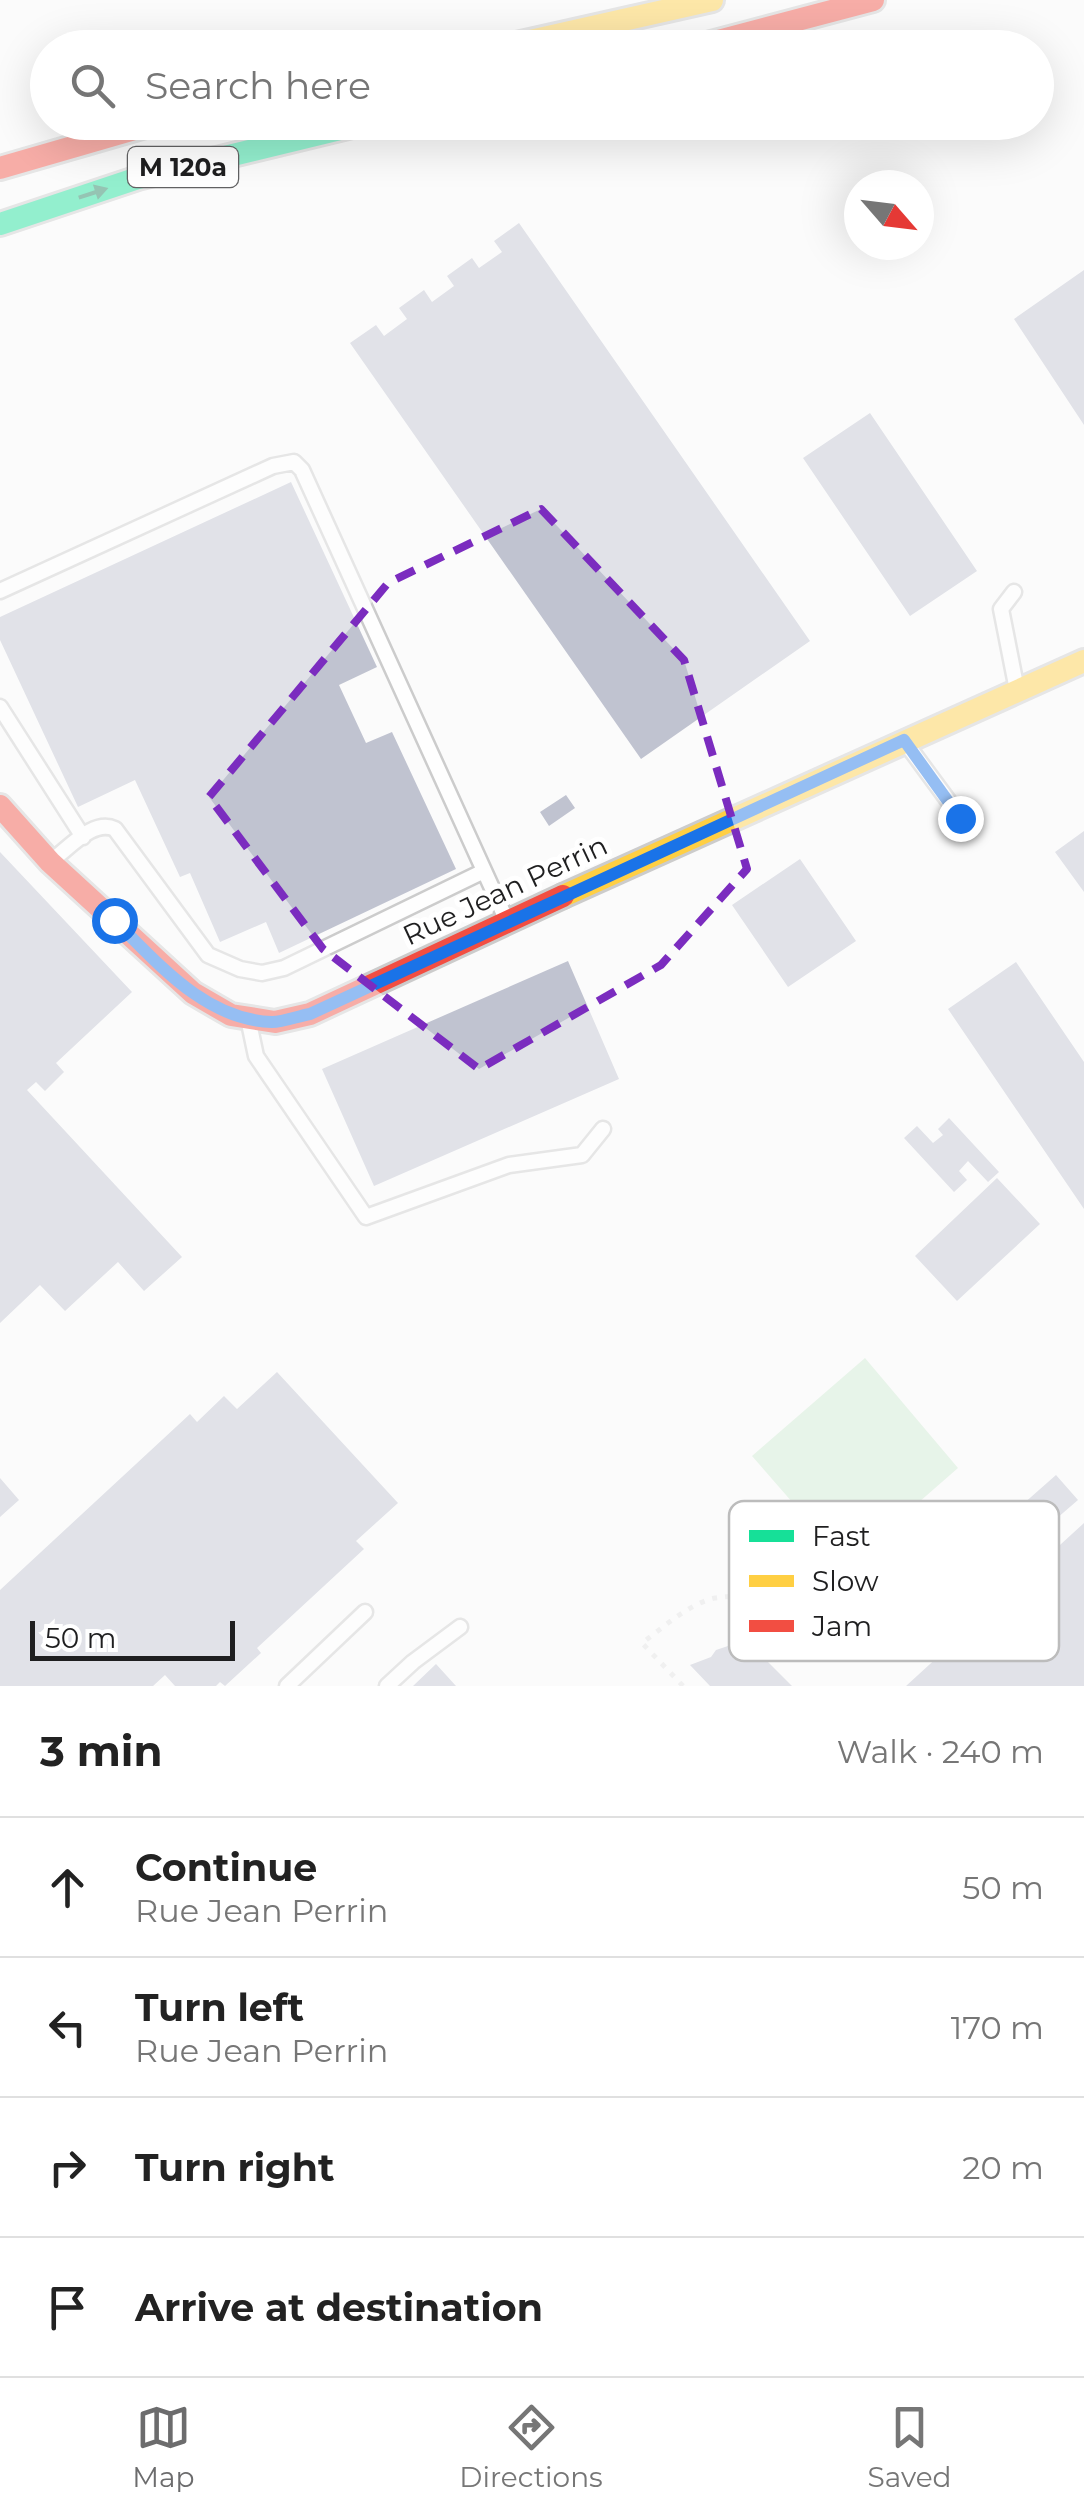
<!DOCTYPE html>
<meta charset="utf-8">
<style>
:root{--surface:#fff;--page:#f6f6f6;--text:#222;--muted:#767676;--line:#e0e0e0;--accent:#6c6c6d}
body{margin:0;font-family:Montserrat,sans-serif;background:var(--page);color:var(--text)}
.compass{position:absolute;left:844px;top:170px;width:90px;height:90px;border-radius:50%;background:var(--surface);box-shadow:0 10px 40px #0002;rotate:118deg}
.scale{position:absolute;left:30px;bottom:25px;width:205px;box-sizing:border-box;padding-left:10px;border:5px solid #1f1f20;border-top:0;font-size:28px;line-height:35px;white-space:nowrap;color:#1f1f20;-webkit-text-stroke:8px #fff;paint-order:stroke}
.stop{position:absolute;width:30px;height:30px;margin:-22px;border:8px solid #1a73e8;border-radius:50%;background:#fff}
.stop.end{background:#1a73e8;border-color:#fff;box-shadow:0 2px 10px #0008}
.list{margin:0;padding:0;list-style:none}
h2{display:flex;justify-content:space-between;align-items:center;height:130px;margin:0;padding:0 40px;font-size:42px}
h2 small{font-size:32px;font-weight:400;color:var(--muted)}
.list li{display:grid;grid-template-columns:65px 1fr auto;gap:30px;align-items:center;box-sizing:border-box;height:140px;padding:0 40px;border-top:2px solid var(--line)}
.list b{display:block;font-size:38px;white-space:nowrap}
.list p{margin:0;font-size:32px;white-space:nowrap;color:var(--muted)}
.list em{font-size:32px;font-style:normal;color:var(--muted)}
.icon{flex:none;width:55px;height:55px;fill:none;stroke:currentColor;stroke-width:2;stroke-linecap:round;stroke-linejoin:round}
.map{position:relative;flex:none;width:1084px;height:1686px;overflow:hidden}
.search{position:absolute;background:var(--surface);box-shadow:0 10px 40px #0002;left:30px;right:30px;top:30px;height:110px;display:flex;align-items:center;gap:25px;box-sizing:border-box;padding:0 35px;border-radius:55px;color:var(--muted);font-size:38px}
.sheet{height:690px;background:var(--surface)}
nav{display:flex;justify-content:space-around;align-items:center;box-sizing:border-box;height:140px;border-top:2px solid var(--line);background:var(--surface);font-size:28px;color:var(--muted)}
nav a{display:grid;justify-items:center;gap:5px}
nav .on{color:var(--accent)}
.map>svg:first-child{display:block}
</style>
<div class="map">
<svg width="1084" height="1686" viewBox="0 0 1084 1686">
<rect width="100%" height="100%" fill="#fbfbfb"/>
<path fill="#cfead2" d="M865 1358 958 1468 847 1565 752 1456Z"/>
<path fill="#c0c3d0" d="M519 223 810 641 641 759 350 343 376 325 384 336 407 319 399 308 424 290 432 302 454 286 447 276 472 258 479 268 502 252 494 241Z
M1084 270V425L1014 319Z
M870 413 977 571 910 616 803 458Z
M291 482 377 667 339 685 366 743 392 732 456 869 279 953 266 922 220 942 190 873 180 877 135 780 78 807 0 640V617Z
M566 795 575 808 549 826 540 812Z
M1084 831V892L1055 852Z
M0 852 132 992 56 1063 64 1072 45 1091 36 1082 27 1090 182 1257 144 1291 118 1262 65 1311 40 1285 0 1323Z
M800 859 856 941 788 987 732 905Z
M568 961 619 1079 374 1186 322 1069Z
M1016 962 1084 1062V1209L948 1009Z
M949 1118 999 1172 988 1182 968 1161 959 1171 967 1180 954 1192 904 1138 917 1126 933 1143 943 1135 938 1129Z
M997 1178 1040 1224 957 1301 915 1256Z
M277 1372 398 1503 356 1541 364 1549 257 1648 261 1653 225 1686 220 1682 216 1686H175L165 1675 153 1686H0V1590L190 1414 197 1422 224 1396 237 1409Z
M1056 1475 1078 1500 1027 1544 1005 1520Z
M0 1478 19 1500 0 1517Z
M1084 1523V1686H906Z
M746 1640 792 1686H710L690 1665 711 1657 716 1650Z
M436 1664 456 1686H413Z"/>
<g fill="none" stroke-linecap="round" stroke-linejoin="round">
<defs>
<path id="lane" d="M0 591 273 466 294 462 302 470 507 921
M1014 592 1001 609 1016 685
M0 707 83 837
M908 746 961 818
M55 858C71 846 94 819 115 829L208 955 240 969 262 973 284 968 484 871
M249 1023 256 1056 366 1217 509 1165 582 1155 603 1129
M287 1686 365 1612
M387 1686 413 1662 460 1627"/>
<path id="fast" d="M0 224 138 178 369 122"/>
<path id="slow" d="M499 48 712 0
M563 896 1084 661"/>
<path id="jam" d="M692 48 873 0
M0 168 159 122
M0 806 50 862 193 993 231 1015 275 1022 310 1014 563 896"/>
</defs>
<use href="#lane" stroke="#ccc" stroke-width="19"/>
<use href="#fast" stroke="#ccc" stroke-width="28"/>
<use href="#slow" stroke="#ccc" stroke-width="28"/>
<use href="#jam" stroke="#ccc" stroke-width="28"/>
<path stroke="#e2e2e3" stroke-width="5" stroke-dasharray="5 8" stroke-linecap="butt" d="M683 1686 642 1643C664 1627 688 1604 715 1598 732 1595 753 1598 768 1588 782 1578 788 1565 804 1559L828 1567 847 1565"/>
<use href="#lane" stroke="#fefefe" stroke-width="14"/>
<use href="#fast" stroke="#16e098" stroke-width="22"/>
<use href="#slow" stroke="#ffcf43" stroke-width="22"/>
<use href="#jam" stroke="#f24e42" stroke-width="22"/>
</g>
<defs><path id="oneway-solid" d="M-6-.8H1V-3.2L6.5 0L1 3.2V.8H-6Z" transform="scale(2.5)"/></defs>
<use fill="#1a805c" href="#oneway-solid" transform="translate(93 193) rotate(-18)"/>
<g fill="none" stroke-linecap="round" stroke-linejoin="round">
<path stroke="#1a73e8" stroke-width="12" d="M114 920C158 963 205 1020 272 1022 284 1022 298 1016 310 1014L904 740 960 818"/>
</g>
<path d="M0 0H1084V1686H0ZM541 509 684 660 747 869 661 965 479 1069 323 949 209 797 388 583Z" fill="#fbfbfb" fill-opacity=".55" fill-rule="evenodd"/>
<path fill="none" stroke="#7b2cbf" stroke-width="8" stroke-dasharray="20 12" stroke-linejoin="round" d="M541 509 684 660 747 869 661 965 479 1069 323 949 209 797 388 583Z"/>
<g text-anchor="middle" stroke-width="10" stroke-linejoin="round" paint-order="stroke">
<rect fill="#fff" stroke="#626263" stroke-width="2.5" x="128" y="147" width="110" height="40" rx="8"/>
<g font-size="25" font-weight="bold" fill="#1f1f20">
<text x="183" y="176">M 120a</text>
</g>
<g font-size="28" fill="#1f1f20" stroke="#fff">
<text transform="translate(505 890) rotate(-25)" y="10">Rue Jean Perrin</text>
</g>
</g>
<rect x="729" y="1501" width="330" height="160" rx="15" fill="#fff" stroke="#bcbcbc" stroke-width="2.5"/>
<rect x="749" y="1530" width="45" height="12" fill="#16e098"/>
<rect x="749" y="1575" width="45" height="12" fill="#ffcf43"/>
<rect x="749" y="1620" width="45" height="12" fill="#f24e42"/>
<g font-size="28" fill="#1f1f20">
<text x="812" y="1546">Fast</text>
<text x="812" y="1591">Slow</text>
<text x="812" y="1636">Jam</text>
</g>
</svg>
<svg class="compass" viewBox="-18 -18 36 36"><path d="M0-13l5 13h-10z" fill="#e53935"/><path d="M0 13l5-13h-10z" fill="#767676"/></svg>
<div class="scale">50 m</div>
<div class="stop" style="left:114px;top:920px"></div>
<div class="stop end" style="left:960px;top:818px"></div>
<div class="search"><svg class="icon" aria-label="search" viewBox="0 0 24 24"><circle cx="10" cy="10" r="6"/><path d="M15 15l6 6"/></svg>Search here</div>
</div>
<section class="sheet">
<h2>3 min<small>Walk · 240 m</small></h2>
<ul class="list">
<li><svg class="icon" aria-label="ahead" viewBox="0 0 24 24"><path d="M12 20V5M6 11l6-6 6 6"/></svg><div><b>Continue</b><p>Rue Jean Perrin</p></div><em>50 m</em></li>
<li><svg class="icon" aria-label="left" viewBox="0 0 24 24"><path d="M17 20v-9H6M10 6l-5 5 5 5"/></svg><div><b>Turn left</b><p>Rue Jean Perrin</p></div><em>170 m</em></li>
<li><svg class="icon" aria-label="right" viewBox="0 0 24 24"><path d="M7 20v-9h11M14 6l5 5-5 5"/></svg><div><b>Turn right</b></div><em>20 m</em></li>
<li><svg class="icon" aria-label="arrive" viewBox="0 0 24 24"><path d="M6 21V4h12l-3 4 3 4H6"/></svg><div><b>Arrive at destination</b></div></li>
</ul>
</section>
<nav>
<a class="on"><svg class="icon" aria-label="map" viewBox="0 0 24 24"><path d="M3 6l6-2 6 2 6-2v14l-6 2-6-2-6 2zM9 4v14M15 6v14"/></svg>Map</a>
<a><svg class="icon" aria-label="directions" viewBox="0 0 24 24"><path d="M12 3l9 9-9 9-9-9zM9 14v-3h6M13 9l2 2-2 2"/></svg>Directions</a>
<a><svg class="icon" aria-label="saved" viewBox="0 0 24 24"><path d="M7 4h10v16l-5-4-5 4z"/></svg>Saved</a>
</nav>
